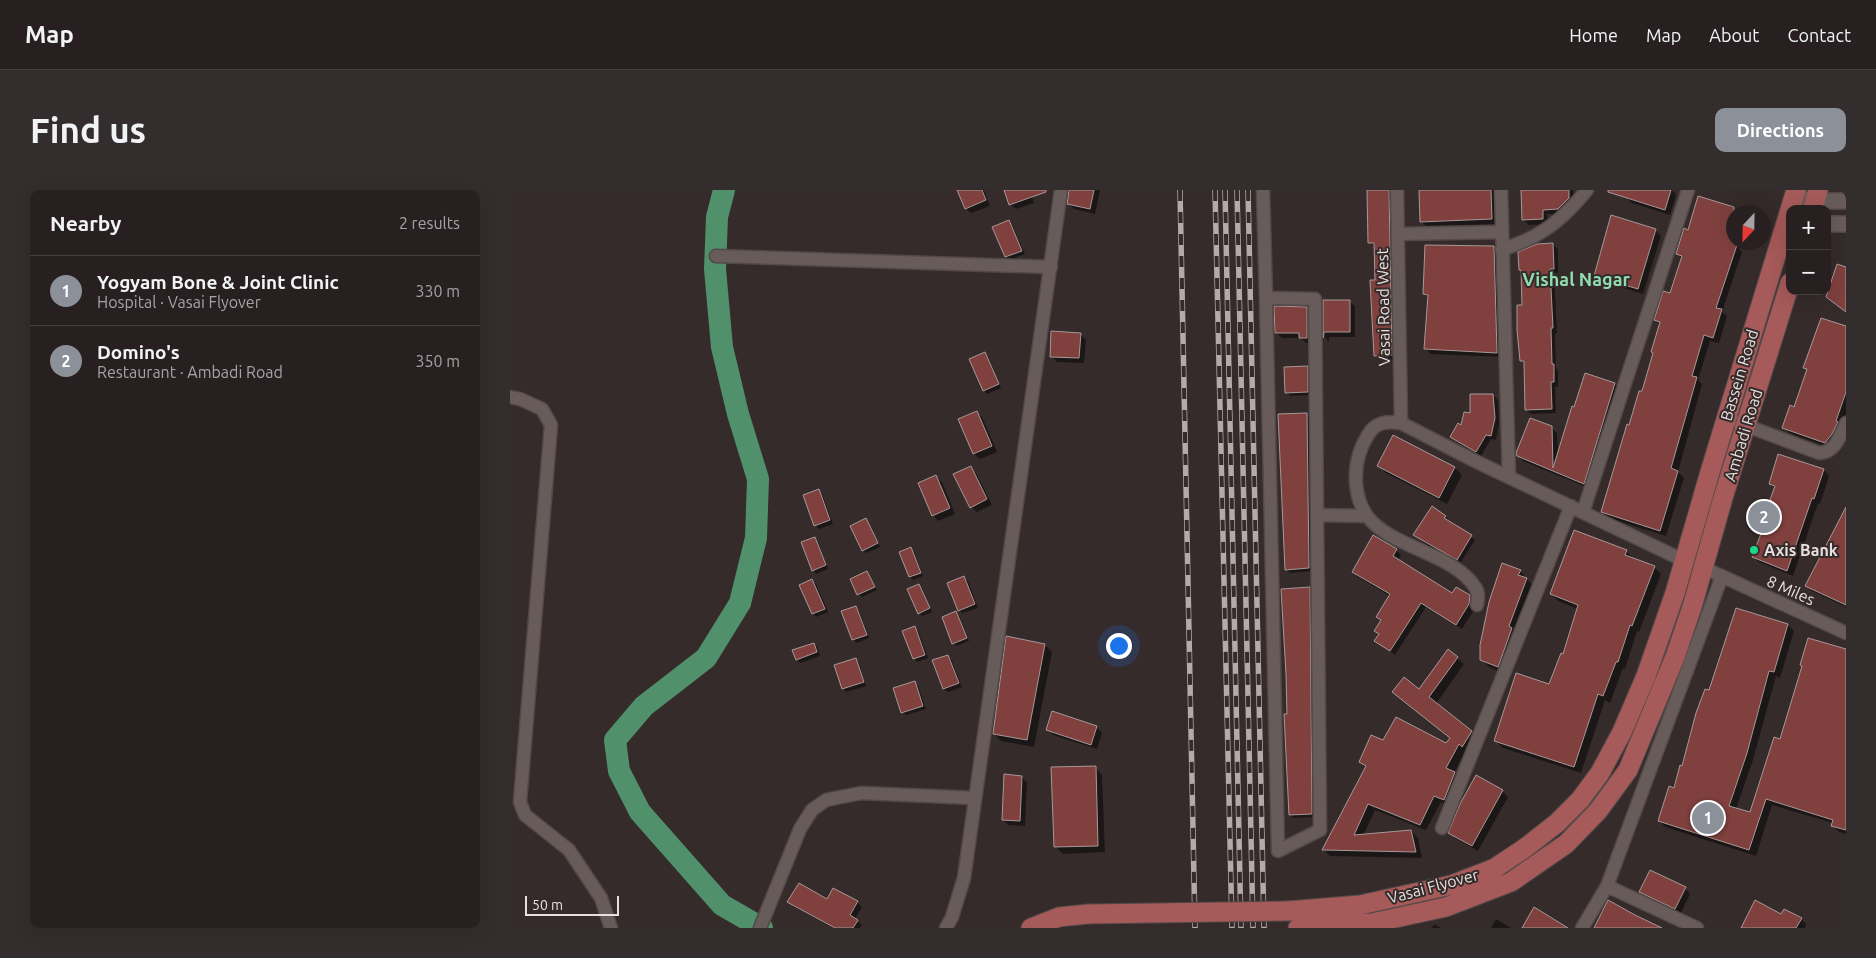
<!DOCTYPE html>
<meta charset="utf-8">
<style>
:root{--surface:#282020;--page:#342d2d;--text:#f1f3f6;--muted:#a5a3a5;--line:#443e3e;--accent:#8c9099}
body{margin:0;font-family:Ubuntu,sans-serif;background:var(--page);color:var(--text)}
.controls{position:absolute;right:15px;top:15px;display:grid;overflow:hidden;border-radius:10px;box-shadow:0 5px 20px #0002}
.controls button{width:45px;height:45px;display:grid;place-items:center;padding:0;border:0;border-bottom:1px solid var(--line);background:var(--surface);color:var(--text);font:25px sans-serif}
.compass{position:absolute;left:1216px;top:15px;width:45px;height:45px;border-radius:50%;background:var(--surface);box-shadow:0 5px 20px #0002;rotate:202deg}
.scale{position:absolute;left:15px;bottom:12px;width:94px;box-sizing:border-box;padding-left:5px;border:2px solid #e7e0df;border-top:0;font-size:14px;line-height:18px;white-space:nowrap;color:#e7e0df;-webkit-text-stroke:4px #362b2b;paint-order:stroke}
.you{position:absolute;left:608px;top:455px;width:18px;height:18px;margin:-12px;border:4px solid #fff;border-radius:50%;background:#1a73e8;box-shadow:0 0 0 8px #1a73e833}
.badge{display:grid;place-items:center;width:32px;height:32px;border-radius:50%;background:var(--accent);color:#fff;font-size:16px;font-weight:700}
.pin{position:absolute;translate:-50% -50%;border:2px solid #fff;box-shadow:0 1px 5px #0006}
.list{margin:0;padding:0;list-style:none}
h2{display:flex;justify-content:space-between;align-items:center;height:65px;margin:0;padding:0 20px;font-size:21px}
h2 small{font-size:16px;font-weight:400;color:var(--muted)}
.list li{display:grid;grid-template-columns:32px 1fr auto;gap:15px;align-items:center;box-sizing:border-box;height:70px;padding:0 20px;border-top:1px solid var(--line)}
.list b{display:block;font-size:19px;white-space:nowrap}
.list p{margin:0;font-size:16px;white-space:nowrap;color:var(--muted)}
.list em{font-size:16px;font-style:normal;color:var(--muted)}
.map{position:relative;flex:none;width:1336px;height:738px;overflow:hidden;border-radius:10px}
header{display:flex;align-items:center;gap:30px;box-sizing:border-box;height:70px;padding:0 25px;background:var(--surface);border-bottom:1px solid var(--line)}
header strong{font-size:24px}
nav{display:flex;gap:28px;margin-inline-start:auto;font-size:18px}
.intro{display:flex;align-items:center;justify-content:space-between;box-sizing:border-box;height:120px;padding:0 30px}
h1{margin:0;font-size:35px}
.button{padding:12px 22px;border-radius:10px;background:var(--accent);color:#fff;font-size:18px;font-weight:700}
main{display:flex;gap:30px;padding:0 30px}
aside{flex:1;background:var(--surface);border-radius:10px;box-shadow:0 5px 20px #0002}
.map>svg:first-child{display:block}
</style>
<header>
<strong>Map</strong>
<nav><a>Home</a><a>Map</a><a>About</a><a>Contact</a></nav>
</header>
<div class="intro"><h1>Find us</h1><a class="button">Directions</a></div>
<main>
<aside>
<h2>Nearby<small>2 results</small></h2>
<ul class="list">
<li><span class="badge">1</span><div><b>Yogyam Bone &amp; Joint Clinic</b><p>Hospital · Vasai Flyover</p></div><em>330 m</em></li>
<li><span class="badge">2</span><div><b>Domino's</b><p>Restaurant · Ambadi Road</p></div><em>350 m</em></li>
</ul>
</aside>
<div class="map">
<svg width="1336" height="738" viewBox="0 0 1336 738">
<rect width="100%" height="100%" fill="#362b2b"/>
<path fill="#0007" d="M449 0H474L480 16 461 23 456 18Z
M495 0H520L524 13 506 19 500 14Z
M560 0H590L585 24 564 19 559 14Z
M858 0H885L886 170H870L865 165 867 91 865 57 859 52Z
M909 0H989L987 34 916 36 911 31Z
M1012 0H1063L1064 14 1054 24H1037L1038 34 1019 35 1013 29Z
M1118 0H1162L1166 5 1160 25 1122 13 1116 7Z
M1189 8 1235 22H1224V52H1231L1229 59 1232 62 1212 122 1217 126 1209 153 1200 151 1188 190 1192 194 1168 282 1174 288 1156 346 1098 328 1092 322 1120 236 1132 203 1151 135 1146 130 1161 105 1172 68 1167 64 1179 41Z
M499 31 502 35 515 64 499 70 496 67Z
M1145 40 1151 46 1133 104 1091 91 1085 85Z
M1043 55 1048 59V83H1044L1047 143H1045L1046 178 1048 180V197H1045L1046 223 1021 224 1017 220 1016 175 1011 170 1014 116 1013 82 1010 80Z
M984 58 989 62 991 167 921 164 916 159 919 108 914 104Z
M814 111H839L845 116V147H819V152L815 147Z
M796 118 802 124V153H796L791 148H772L766 143Z
M1336 137V224L1321 258 1279 243 1274 237 1285 218 1298 181 1295 178Z
M570 144 576 150 574 173 547 172 541 166Z
M475 164 478 167 491 198 477 204 474 200Z
M797 177 800 181 801 205 780 206 777 202Z
M1105 194 1110 199 1079 298 1013 271 1008 265 1041 237 1047 243 1048 266Z
M983 205 988 210 989 233 986 250 981 249 971 266 946 251 941 246 952 237 961 225Z
M466 222 472 227 487 262 470 269 464 264 449 229Z
M796 224 800 228 802 381 780 383 776 379Z
M1269 266 1314 280 1319 286 1310 314 1308 313 1283 386 1249 372 1243 367 1256 334 1254 332 1265 299 1260 293Z
M869 276 945 278 952 285 937 314 876 283Z
M460 277 466 283 482 315 467 322 461 317Z
M426 287 432 292 445 324 428 331 423 325Z
M308 301 312 304 323 334 309 339 305 335Z
M1336 322V417L1302 401 1296 395Z
M935 327 939 330 938 332 965 350 951 372 919 356 904 345Z
M356 330 359 333 370 357 356 363 353 360Z
M305 348 308 352 318 379 306 384 303 380Z
M401 359 404 362 413 386 403 390 400 387Z
M886 360 891 365 888 370 943 404 959 406 964 411V420L952 439 916 417 885 465 866 451 870 445 866 441 872 431 867 426 880 406 848 387 843 382Z
M1116 361 1123 368 1144 377 1151 384 1129 442 1127 441 1115 479 1113 478 1100 513 1095 510 1071 583 993 558 986 551 1040 496 1053 465 1068 419 1048 411 1041 404Z
M1010 381 1024 397 995 484 979 477 971 469 972 455Z
M357 382 367 400 352 407 349 404Z
M454 388 458 391 468 418 452 423 449 420Z
M302 391 306 394 318 422 306 427 303 424 291 396Z
M409 395 412 399 422 422 412 426 409 423Z
M799 398 802 402 805 627 783 628 780 624 778 525Z
M346 417 349 421 359 448 347 453 343 449Z
M446 423 449 426 459 451 447 456 444 453Z
M1278 435 1284 441 1270 488 1266 486 1243 570 1226 619 1241 624 1271 551 1336 461V644L1329 642 1323 636V633L1262 615 1246 666 1155 637 1149 630 1164 599 1200 502Z
M405 438 408 441 418 468 407 472 404 468Z
M304 454 307 457 310 466 290 473 287 470Z
M535 455 542 462 524 557 491 551 484 544Z
M438 466 441 469 452 497 438 502 434 499 424 471Z
M947 468 954 474 926 514 968 548 959 562 956 560 944 583 951 590 941 616 931 612 916 640 865 620 853 646 901 641 908 648 912 668 820 666 813 659 856 578 850 572 874 552 937 555 941 548 910 501Z
M346 469 349 473 356 496 336 502 333 498Z
M405 493 408 496 416 519 396 525 392 522Z
M543 523 587 537 592 543 587 559 543 545 538 539Z
M585 577 592 585 595 662 553 664 546 657Z
M512 587 517 593 515 636 498 635 493 629Z
M967 587 992 601 998 607 968 661 945 648 940 643Z
M1175 698 1180 704 1171 723 1136 707 1130 701Z
M317 711 347 712 352 717 345 729 352 735 350 738H323L283 716 279 712Z
M1272 725 1291 729 1296 734 1295 737 1296 738H1233Z
M986 729 1001 738H981Z
M924 734 931 738H922Z"/>
<g fill="none" stroke-linecap="round" stroke-linejoin="round">
<path stroke="#50906b" stroke-width="22" d="M214 0 207 27 205 79 212 157 228 224 248 289 246 348 230 413 196 468 134 516 105 550 109 581 130 622 212 715 252 738"/>
</g>
<path fill="#7f403e" stroke="#a69998" d="M447 0H472L476 10 455 19Z
M494 0H536V2L499 15Z
M559 0H584L580 19 557 14Z
M857 0H879L882 165 864 166 860 90H865L864 53H858Z
M909 0H981L982 29 910 32Z
M1011 0H1059V8L1048 19 1033 20V29L1012 30Z
M1098 0H1161L1155 20 1098 2Z
M1188 6 1224 17V54L1227 55 1206 118 1212 119 1203 148 1194 145 1182 186 1187 187 1161 278 1168 281 1150 341 1091 322 1117 234 1119 235 1129 201H1132L1143 163 1141 162 1150 132 1144 130 1153 101 1160 103 1172 66 1166 64 1174 38 1178 40Z
M1101 25 1146 39 1128 99 1084 86Z
M499 30 512 61 495 67 482 37Z
M1043 53 1044 79H1040L1043 138H1041L1042 174H1044V192H1041L1042 219 1015 220 1014 171H1010L1007 140V115H1012L1011 80H1009L1008 62 1027 54Z
M915 55 984 56 987 163 914 159 918 105 913 104Z
M1327 74 1336 77V122L1316 107Z
M813 110H840V142H814L813 148Z
M764 116 797 117V148H789V143H765Z
M1311 128 1336 136V202L1326 231 1328 232 1322 244 1315 253 1272 238 1280 215 1284 217 1297 179 1293 178Z
M541 141 571 143 569 168 540 167Z
M475 162 489 194 473 201 459 169Z
M798 176V202L775 203 774 177Z
M1075 183 1105 193 1074 294 1007 266 1006 263 1020 228 1042 236 1043 278 1062 216 1064 217Z
M960 204H983L985 228 981 246 976 245 966 262 940 247 948 233 951 235 954 222 960 223Z
M467 221 482 256 463 264 448 229Z
M797 223 799 378 775 380 768 224Z
M883 245 945 277 929 308 867 276Z
M1268 264 1314 279 1304 309 1302 308 1277 381 1242 367 1255 333 1252 332 1265 296 1259 294Z
M461 276 477 309 460 318 443 284Z
M426 285 440 318 422 326 408 293Z
M309 299 320 330 304 336 293 305Z
M922 316 936 326 934 328 962 345 947 370 903 345Z
M1336 317V415L1295 396Z
M356 328 368 353 352 361 340 336Z
M1064 340 1117 360 1115 365 1145 376 1122 436 1120 435 1108 472H1106L1093 506 1088 504 1064 577 984 551 1006 483 1039 494 1051 463 1053 464 1068 415 1040 404Z
M863 345 887 359 883 366 942 403 946 397 960 405 959 414 946 435 911 413 880 461 864 451 869 444 864 441 871 430 866 427 880 404 842 382Z
M305 347 316 375 302 381 291 352Z
M401 357 411 383 399 387 389 362Z
M992 373 1011 380 1008 385 1017 388 999 436 1002 438 988 477 970 470V455L979 412Z
M357 381 365 397 347 405 340 389Z
M454 386 465 414 448 421 437 393Z
M302 389 315 419 302 424 289 395Z
M409 394 420 418 408 424 397 399Z
M800 397 802 624 779 625 774 524H777L776 484 771 399Z
M346 416 357 445 342 450 331 421Z
M1226 418 1278 434 1264 482 1259 481 1237 563 1219 616 1240 622 1264 547 1270 549 1292 476 1290 475 1298 448 1336 459V640L1321 636 1323 630 1256 609 1239 660 1148 631 1159 596 1164 598 1170 575 1172 576 1186 523 1195 499 1199 500Z
M446 421 457 448 442 454 432 427Z
M405 436 415 465 403 469 392 441Z
M496 446 535 454 517 550 483 544Z
M304 453 307 462 286 470 282 460Z
M938 459 948 467 919 507 962 541 952 557 949 554 936 578 945 582 934 610 924 606 910 635 858 614 844 645 901 640 906 662 812 660 856 576 849 572 861 545 873 550 886 527 936 553 940 548 882 502 894 487 909 499Z
M438 465 449 493 433 499 422 470Z
M346 468 354 492 332 499 324 475Z
M405 491 413 516 391 523 383 498Z
M542 521 587 536 581 555 536 540Z
M586 576 588 656 544 657 541 577Z
M494 584 512 586 510 631 492 630Z
M966 585 993 600 962 656 938 643 950 614Z
M1140 680 1176 697 1165 719 1129 702Z
M289 693 317 709 323 698 348 711 340 725 348 730 343 738H325L277 712Z
M1098 710 1125 725 1152 738H1084Z
M1245 710 1271 724 1274 719 1292 728 1286 738H1231Z
M1024 717 1058 738H1012Z"/>
<g fill="none" stroke-linecap="round" stroke-linejoin="round">
<defs>
<path id="minor" d="M753 0 756 108
M887 0 891 233
M991 0 999 287
M888 44 992 42
M992 60C1004 55 1017 51 1028 44 1048 33 1063 17 1077 0
M206 66 541 77
M0 207 10 209 32 219 41 235 10 612 15 625 59 660 91 708 101 738
M1216 228 1309 263C1325 263 1330 246 1336 233
M1073 322 1178 0
M807 325 805 109 756 108 768 661 810 640 807 325 857 326
M1194 378 1336 443
M967 415C968 409 969 402 965 397 943 363 881 358 857 326 850 316 847 305 846 293 845 277 849 259 858 245 865 232 877 231 891 233L967 272 1175 371
M932 638 1061 316
M1097 696 1187 738
M250 738 290 639 302 620 316 610 351 603 465 608
M436 738 442 727 454 688 551 0
M1072 738 1097 696 1212 386"/>
<path id="tertiary" d="M1284 7 1305 11H1336
M1317 34H1336"/>
<path id="primary" d="M1303 19 1308 0
M777 721 850 715 941 695 985 678 1015 658 1047 633 1070 610 1090 583 1112 542 1136 486 1165 403 1200 282 1286 0
M521 738 549 727 578 724
M788 738 862 733 936 717 1001 692 1056 654 1088 621 1118 580 1165 467 1182 417 1213 308 1280 93"/>
</defs>
<use href="#minor" stroke="#524948" stroke-width="15"/>
<use href="#tertiary" stroke="#524948" stroke-width="18"/>
<use href="#primary" stroke="#524948" stroke-width="21"/>
<use href="#minor" stroke="#685c5b" stroke-width="12"/>
<use href="#tertiary" stroke="#685c5b" stroke-width="15"/>
<use href="#primary" stroke="#a65a59" stroke-width="19"/>
<defs>
<path id="rail" d="M670 0 685 738
M705 0 722 738
M715 0 731 738
M727 0 743 738
M738 0 754 738"/>
</defs>
<use href="#rail" stroke="#b3abaa" stroke-width="5.5"/>
<use href="#rail" stroke="#362b2b" stroke-width="4" stroke-dasharray="11" stroke-linecap="butt"/>
<defs>
<path id="primary-bridge" d="M578 724 777 721"/>
</defs>
<use href="#primary-bridge" stroke="#524948" stroke-width="21" stroke-linecap="butt"/>
<use href="#primary-bridge" stroke="#a65a59" stroke-width="19"/>
</g>
<circle fill="#1cd988" stroke="#362b2b" stroke-width="2" cx="1244" cy="360" r="5"/>
<g text-anchor="middle" stroke-width="4" stroke-linejoin="round" paint-order="stroke">
<g font-size="16" fill="#e7e0df" stroke="#362b2b">
<text transform="translate(873 117) rotate(-91)" y="6">Vasai Road West</text>
<text transform="translate(1229 185) rotate(-73)" y="6">Bassein Road</text>
<text transform="translate(1233 245) rotate(-73)" y="6">Ambadi Road</text>
<text transform="translate(1281 400) rotate(24)" y="6">8 Miles</text>
<text transform="translate(923 696) rotate(-15)" y="6">Vasai Flyover</text>
</g>
<g font-size="16" font-weight="bold" fill="#e7e0df" stroke="#362b2b" text-anchor="start">
<text x="1254" y="366">Axis Bank</text>
</g>
<g font-size="18" font-weight="bold" fill="#8fdcae" stroke="#362b2b">
<text x="1066" y="96">Vishal Nagar</text>
</g>
</g>
</svg>
<div class="controls">
<button>+</button>
<button>−</button>
</div>
<svg class="compass" viewBox="-18 -18 36 36"><path d="M0-13l5 13h-10z" fill="#e53935"/><path d="M0 13l5-13h-10z" fill="#a5a3a5"/></svg>
<div class="scale">50 m</div>
<div class="you"></div>
<div class="pin badge" style="left:1198px;top:628px">1</div>
<div class="pin badge" style="left:1254px;top:327px">2</div>
</div>
</main>
